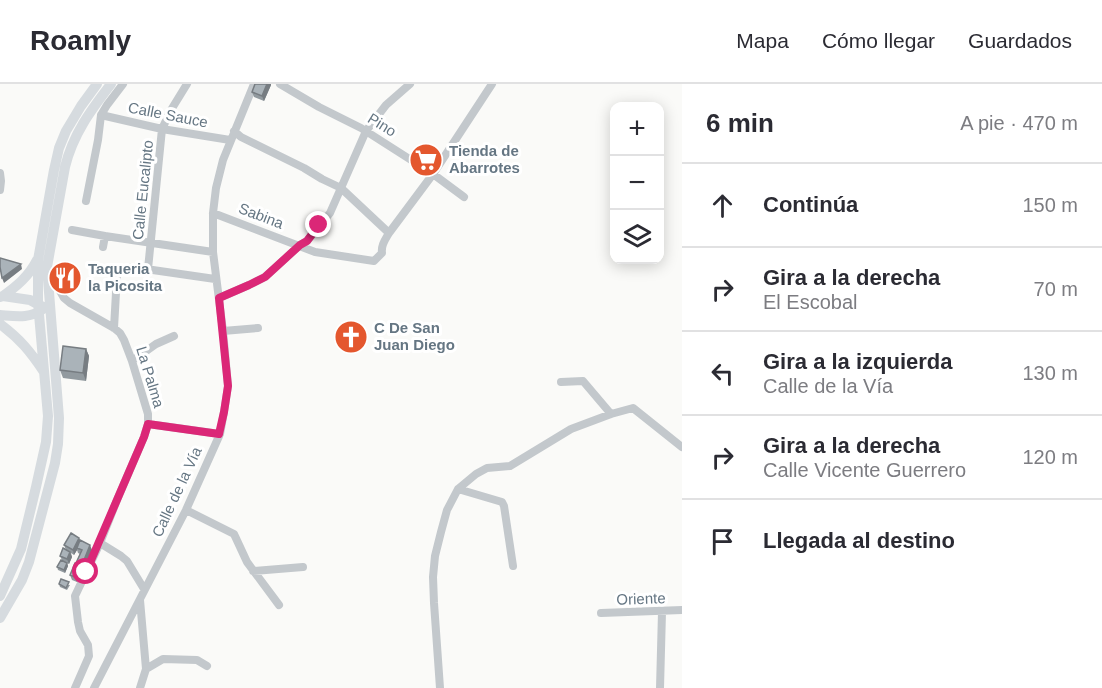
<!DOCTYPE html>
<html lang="es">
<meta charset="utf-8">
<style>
:root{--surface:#fff;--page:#f7f7f7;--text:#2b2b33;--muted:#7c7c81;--line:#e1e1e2}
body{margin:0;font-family:Arial,sans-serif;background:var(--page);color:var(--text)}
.controls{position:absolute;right:18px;top:18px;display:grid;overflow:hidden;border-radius:12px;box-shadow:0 3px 15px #0003}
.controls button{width:54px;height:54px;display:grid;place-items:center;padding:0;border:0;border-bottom:2px solid var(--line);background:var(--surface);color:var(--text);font:30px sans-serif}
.stop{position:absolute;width:18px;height:18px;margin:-14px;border:4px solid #db2777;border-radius:50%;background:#fff}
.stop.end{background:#db2777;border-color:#fff;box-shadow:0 2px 6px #0008}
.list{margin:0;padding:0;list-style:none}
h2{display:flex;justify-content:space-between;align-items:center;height:78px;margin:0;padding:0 24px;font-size:26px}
h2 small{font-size:20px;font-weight:400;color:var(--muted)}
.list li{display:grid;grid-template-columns:39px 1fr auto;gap:18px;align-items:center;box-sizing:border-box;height:84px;padding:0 24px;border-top:2px solid var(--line)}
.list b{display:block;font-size:22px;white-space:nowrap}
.list p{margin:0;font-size:20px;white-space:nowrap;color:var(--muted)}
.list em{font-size:20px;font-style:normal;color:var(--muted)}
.icon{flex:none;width:33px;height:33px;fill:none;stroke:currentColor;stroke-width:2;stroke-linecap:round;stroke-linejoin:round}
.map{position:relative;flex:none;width:682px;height:604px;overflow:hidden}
header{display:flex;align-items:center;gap:36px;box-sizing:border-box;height:84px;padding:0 30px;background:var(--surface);border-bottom:2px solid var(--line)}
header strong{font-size:28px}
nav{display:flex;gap:33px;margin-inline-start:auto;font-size:21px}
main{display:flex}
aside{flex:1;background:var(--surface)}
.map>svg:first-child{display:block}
</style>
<header>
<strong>Roamly</strong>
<nav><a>Mapa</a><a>Cómo llegar</a><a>Guardados</a></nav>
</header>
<main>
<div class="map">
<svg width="682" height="604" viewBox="0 0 682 604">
<rect width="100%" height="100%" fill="#fafaf8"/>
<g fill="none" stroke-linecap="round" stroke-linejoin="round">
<path stroke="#c3c8cc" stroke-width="8" d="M280 0 319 23 361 44 433 90 464 113
M101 31 162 45 230 56
M234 47 241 53 304 84 322 95 341 104 389 149
M0 89 1 97 0 106
M86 117 98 56 101 31 107 21 123 0
M213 129 315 168 374 177 382 169C381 161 385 156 389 149L433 90 492 0
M72 146 105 152 213 168
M103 163 105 152
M132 183 215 195
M148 185 162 45 171 26 187 0
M48 186 64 214 70 219 114 244 120 249 124 256 132 277 148 330V340L144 353 117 416 100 459 75 512 78 538 80 547 88 561 89 572 75 604
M219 214 249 201 265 193 300 161 307 157 330 129 366 47 386 21 410 0
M114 244 117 191
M223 247 258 244
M132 277 156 260 174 252
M561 298 583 297 611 330
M148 340 220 350
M458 405 502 418 504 422 513 482
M186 426 234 450 247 478 279 521
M100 459 121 472 127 477 144 505
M253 487 303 483
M140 516 146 585 140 604
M601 529 682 526
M146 585 163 575 197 576 207 582
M94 604 186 426 220 350 224 328 228 302 223 247 213 168V129L216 104 223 76 254 0
M440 604 434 519 433 493 435 472 441 448 447 426 458 405 476 390 487 384 510 382 571 345 611 330 633 324 682 363
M660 604 662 528"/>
<path stroke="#d6dbdf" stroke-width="10" d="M3 212C17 202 29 192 37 176
M0 213 3 212 30 216 43 223
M0 231C14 232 31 235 43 225
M0 240C20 255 30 267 44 288
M0 512 21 465 36 403 46 358 48 332 38 219V176L54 86 59 64 66 47 81 22 97 0
M0 534 22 496 29 478 55 379 58 360 59 334 47 183 65 83C73 50 91 26 111 0"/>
</g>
<path fill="#929a9f" d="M255 0H271V1L264 17 254 13 252 8Z
M86 265 89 272 86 297 63 294 60 286Z
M79 454 80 456 92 466 84 486 81 485 77 498 72 496 70 491 80 470 78 469 77 466 74 471 71 469 72 473 69 480 67 479 68 482 65 489 58 486 57 483 62 476 60 472 66 466 64 461Z
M59 500 70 501 67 506 60 503Z"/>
<path fill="#777d82" d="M267 0H271V1L264 17 262 12Z
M21 180 22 185 4 199 2 194Z
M86 265 89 272 86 297 83 289Z
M79 454 81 459 77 464V466L74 471 73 466Z
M90 461 92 466 84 486 82 481Z
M70 468 72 473 69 480 67 475Z
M67 479 68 482 65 489 64 486Z
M80 480 81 485 77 498 75 493Z"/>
<path fill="#aab3b9" stroke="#777d82" stroke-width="1.5" d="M255 0H267L262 12 252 8Z
M0 174 21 180 2 194 0 183Z
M63 262 86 265 83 289 60 286Z
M71 449 79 454 73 466 64 461Z
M80 456 90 461 82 481 80 480 75 493 70 491 75 479H76L82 466 77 464Z
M63 464 70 468 67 475 60 472Z
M61 476 67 479 64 486 57 483Z
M61 495 69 498 66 504 59 500Z"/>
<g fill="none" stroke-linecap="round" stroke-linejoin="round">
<path stroke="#db2777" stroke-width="8" d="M86 488 144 353 148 340 219 350 224 328 228 302 219 214 249 201 265 193 300 161 307 157 319 141"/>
</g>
<defs>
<symbol id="supermarket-disc" viewBox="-11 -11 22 22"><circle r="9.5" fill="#e4572e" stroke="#fff"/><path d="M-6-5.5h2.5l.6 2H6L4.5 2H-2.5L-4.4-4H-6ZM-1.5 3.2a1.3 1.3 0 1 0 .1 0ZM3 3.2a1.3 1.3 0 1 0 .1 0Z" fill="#fff"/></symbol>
<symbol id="restaurant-disc" viewBox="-11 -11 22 22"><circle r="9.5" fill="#e4572e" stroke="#fff"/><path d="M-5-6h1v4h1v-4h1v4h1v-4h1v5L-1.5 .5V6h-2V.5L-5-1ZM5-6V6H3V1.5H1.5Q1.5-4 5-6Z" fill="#fff"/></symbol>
<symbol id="church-disc" viewBox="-11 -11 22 22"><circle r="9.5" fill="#e4572e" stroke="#fff"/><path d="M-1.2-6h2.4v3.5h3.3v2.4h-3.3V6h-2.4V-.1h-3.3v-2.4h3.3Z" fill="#fff"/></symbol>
</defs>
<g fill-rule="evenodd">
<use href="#supermarket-disc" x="407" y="57" width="38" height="38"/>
<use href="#restaurant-disc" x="46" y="175" width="38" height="38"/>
<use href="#church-disc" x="332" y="234" width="38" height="38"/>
</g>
<g text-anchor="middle" stroke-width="6" stroke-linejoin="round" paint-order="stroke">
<g font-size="15" fill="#657683" stroke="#fff">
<text transform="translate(168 31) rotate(11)" y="5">Calle Sauce</text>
<text transform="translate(382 41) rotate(32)" y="5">Pino</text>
<text transform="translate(143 106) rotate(-84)" y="5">Calle Eucalipto</text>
<text transform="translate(261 132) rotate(21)" y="5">Sabina</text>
<text transform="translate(150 293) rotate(73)" y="5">La Palma</text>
<text transform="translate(177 408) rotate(-65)" y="5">Calle de la Vía</text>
<text transform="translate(641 515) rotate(-2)" y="5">Oriente</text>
</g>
<g font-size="15" font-weight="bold" fill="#657683" stroke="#fff" text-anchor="start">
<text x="449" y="72">Tienda de<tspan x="449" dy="17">Abarrotes</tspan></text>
<text x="88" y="190">Taqueria<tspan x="88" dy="17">la Picosita</tspan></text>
<text x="374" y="249">C De San<tspan x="374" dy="17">Juan Diego</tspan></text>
</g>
</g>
</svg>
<div class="controls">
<button>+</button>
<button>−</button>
<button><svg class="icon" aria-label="layers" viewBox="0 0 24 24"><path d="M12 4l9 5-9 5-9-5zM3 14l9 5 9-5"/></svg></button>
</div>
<div class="stop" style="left:86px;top:488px"></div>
<div class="stop end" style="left:319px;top:141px"></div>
</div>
<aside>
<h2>6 min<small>A pie · 470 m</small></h2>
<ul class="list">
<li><svg class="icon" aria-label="ahead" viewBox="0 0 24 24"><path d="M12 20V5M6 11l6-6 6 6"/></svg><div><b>Continúa</b></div><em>150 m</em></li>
<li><svg class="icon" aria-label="right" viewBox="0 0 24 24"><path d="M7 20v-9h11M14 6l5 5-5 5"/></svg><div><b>Gira a la derecha</b><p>El Escobal</p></div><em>70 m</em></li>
<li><svg class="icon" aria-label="left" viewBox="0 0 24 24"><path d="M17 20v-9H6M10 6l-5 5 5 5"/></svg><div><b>Gira a la izquierda</b><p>Calle de la Vía</p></div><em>130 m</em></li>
<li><svg class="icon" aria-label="right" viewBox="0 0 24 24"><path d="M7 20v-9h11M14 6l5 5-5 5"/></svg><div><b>Gira a la derecha</b><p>Calle Vicente Guerrero</p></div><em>120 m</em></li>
<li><svg class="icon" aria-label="arrive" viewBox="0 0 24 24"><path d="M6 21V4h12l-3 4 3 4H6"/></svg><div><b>Llegada al destino</b></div></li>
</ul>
</aside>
</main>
